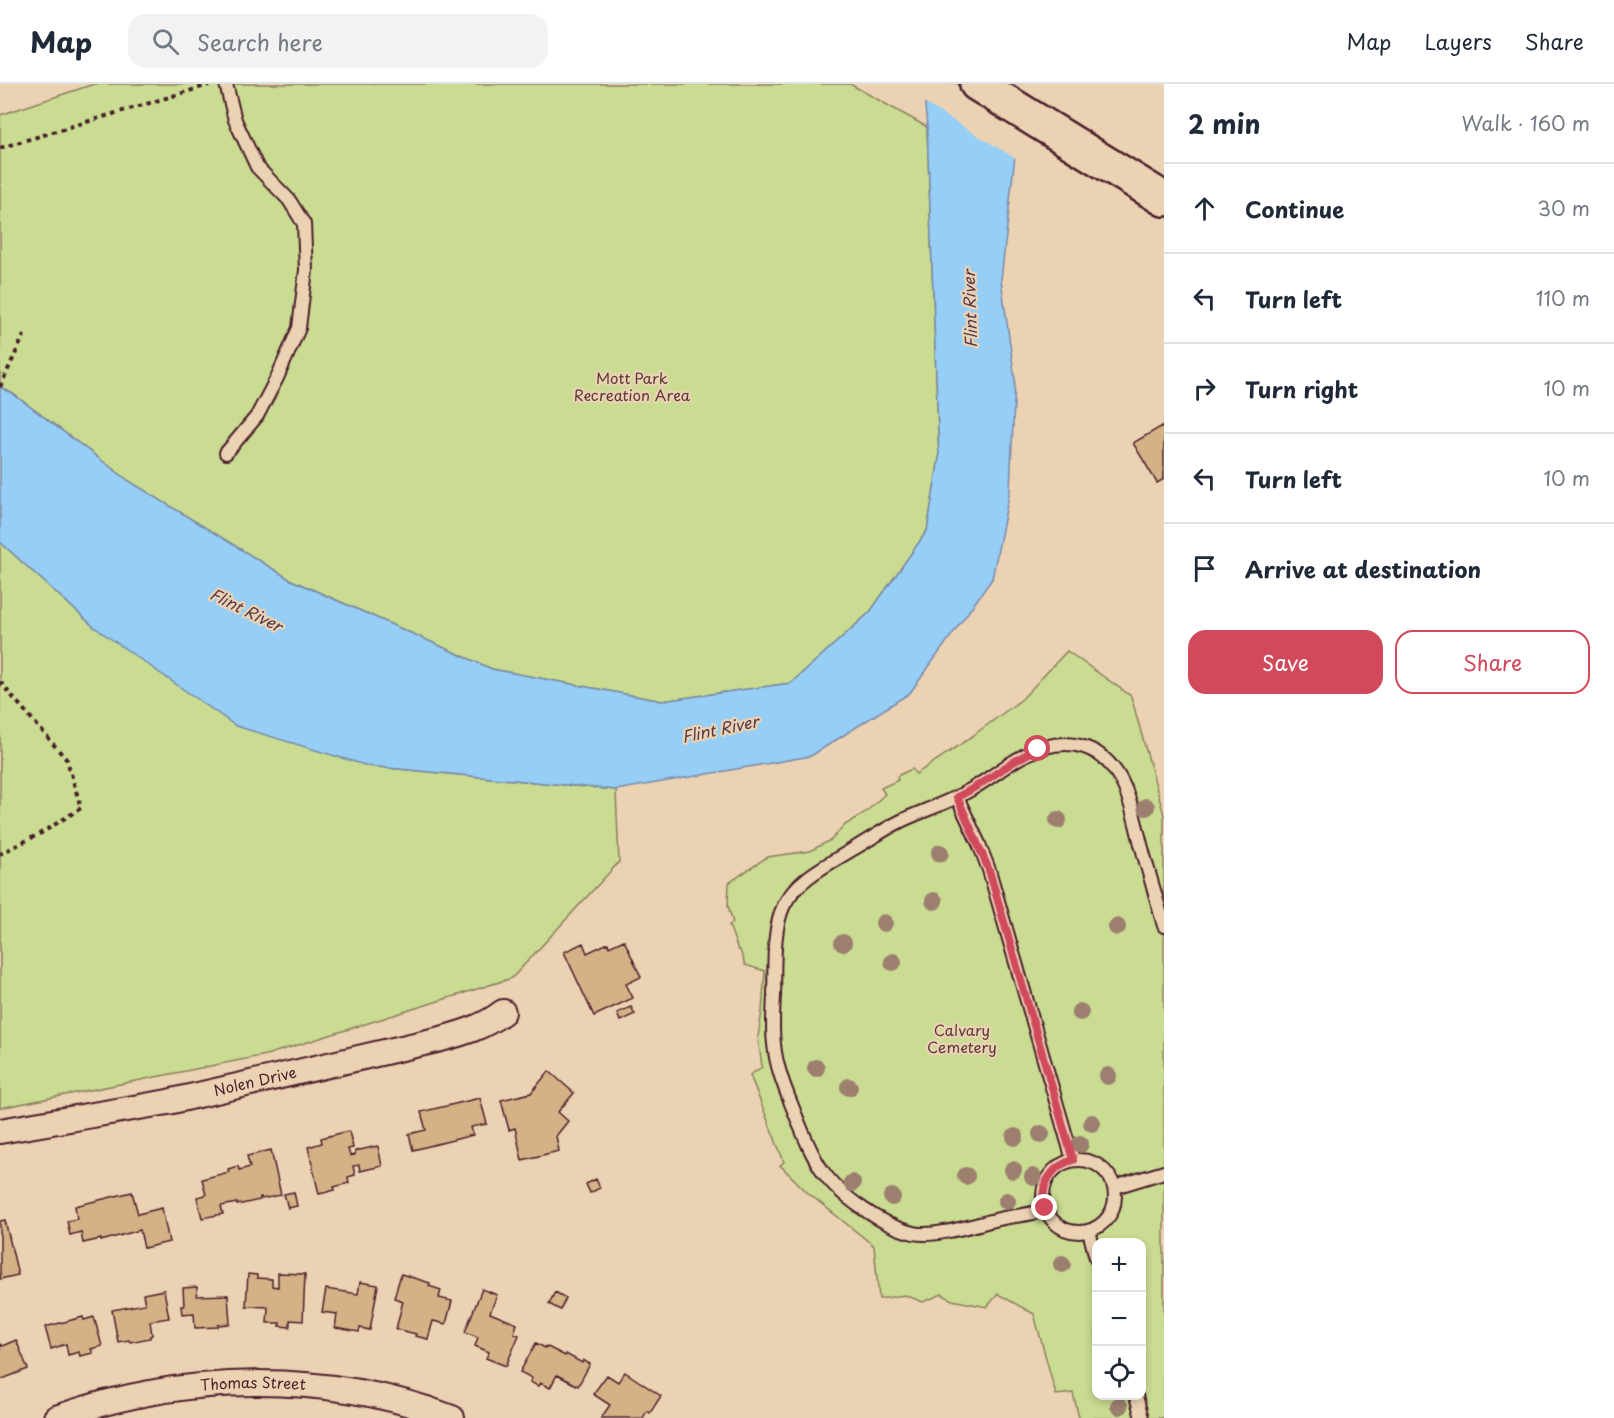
<!DOCTYPE html>
<meta charset="utf-8">
<style>
:root{--surface:#fff;--page:#f2f2f3;--text:#1f2937;--muted:#747a83;--line:#e0e1e3;--accent:#d1495b}
body{margin:0;font-family:"Playpen Sans",sans-serif;background:var(--page);color:var(--text)}
.controls{position:absolute;right:18px;bottom:18px;display:grid;overflow:hidden;border-radius:12px;box-shadow:0 3px 9px #0003}
.controls button{width:54px;height:54px;display:grid;place-items:center;padding:0;border:0;border-bottom:2px solid var(--line);background:var(--surface);color:var(--text);font:30px sans-serif}
.stop{position:absolute;width:18px;height:18px;margin:-14px;border:4px solid #d1495b;border-radius:50%;background:#fff}
.stop.end{background:#d1495b;border-color:#fff;box-shadow:0 2px 6px #0008}
.list{margin:0;padding:0;list-style:none}
h2{display:flex;justify-content:space-between;align-items:center;height:78px;margin:0;padding:0 24px;font-size:26px}
h2 small{font-size:20px;font-weight:400;color:var(--muted)}
.list li{display:grid;grid-template-columns:39px 1fr auto;gap:18px;align-items:center;box-sizing:border-box;height:90px;padding:0 24px;border-top:2px solid var(--line)}
.list b{display:block;font-size:22px;white-space:nowrap}
.list em{font-size:20px;font-style:normal;color:var(--muted)}
.actions{display:flex;gap:12px;padding:18px 24px}
.actions a{flex:1;padding:14px 0;border:2px solid var(--accent);border-radius:18px;text-align:center;font-size:21px;color:var(--accent)}
.actions .main{background:var(--accent);color:#fff}
.icon{flex:none;width:33px;height:33px;fill:none;stroke:currentColor;stroke-width:2;stroke-linecap:round;stroke-linejoin:round}
.map{position:relative;flex:none;width:1164px;height:1334px;overflow:hidden}
header{display:flex;align-items:center;gap:36px;box-sizing:border-box;height:84px;padding:0 30px;background:var(--surface);border-bottom:2px solid var(--line)}
header strong{font-size:28px}
nav{display:flex;gap:33px;margin-inline-start:auto;font-size:21px}
.search{width:420px;height:54px;background:var(--page);display:flex;align-items:center;gap:15px;box-sizing:border-box;padding:0 21px;border-radius:18px;color:var(--muted);font-size:22px}
main{display:flex}
aside{flex:1;background:var(--surface)}
.map>svg:first-child{display:block}
</style>
<header>
<strong>Map</strong>
<div class="search"><svg class="icon" aria-label="search" viewBox="0 0 24 24"><circle cx="10" cy="10" r="6"/><path d="M15 15l6 6"/></svg>Search here</div>
<nav><a>Map</a><a>Layers</a><a>Share</a></nav>
</header>
<main>
<div class="map">
<svg width="1164" height="1334" viewBox="0 0 1164 1334">
<rect width="100%" height="100%" fill="#ebd2b3"/>
<filter id="ink" filterUnits="userSpaceOnUse"><feTurbulence type="fractalNoise" baseFrequency=".0167" numOctaves="2"/><feDisplacementMap in="SourceGraphic" scale="12" xChannelSelector="R" yChannelSelector="G"/><feConvolveMatrix kernelMatrix="1 2 1 2 8 2 1 2 1" color-interpolation-filters="sRGB"/></filter>
<g filter="url(#ink)">
<path fill="#c9dc91" stroke="#8a7e5e" stroke-width="1.5" fill-rule="evenodd" d="M94 0H850L927 43 939 374 927 447 870 528 791 599 662 617 492 585 291 496 129 397 13 310 0 303V31Z
M0 458 94 543 368 682 616 706 619 778 512 894 266 971 0 1024Z
M1067 567 1131 612 1164 731V1334H1079L1073 1309 1056 1311 1034 1230 998 1210 987 1223 952 1216 942 1210 923 1218 905 1211 879 1215 874 1162 808 1109 780 1081 784 1078 750 991 762 983 758 953 762 927 765 887 745 881 740 866H738L729 841 733 839 728 822 729 799 767 773 810 767 831 756 845 741 867 727 885 710 881 704 898 696 897 692 912 685 916 690 967 656 1022 615ZM1096 1158H1142V1312H1096Z"/>
<path fill="#96cef6" stroke="#7888a5" stroke-width="1.5" d="M923 0H1023L1001 196 1015 296 1010 406 992 495 910 609 811 672 616 706 368 682 236 642 94 543 0 458V303L13 310 129 397 291 496 492 585 662 617 791 599 870 528 927 447 939 374 927 43Z"/>
<path fill="#ebd2b3" d="M920 0H1026L1018 76 921 17Z"/>
<path fill="#d4b286" stroke="#4a1f2b" stroke-width="1.5" d="M1164 341V395L1157 399 1133 359Z
M624 856 641 893 626 900 633 914 594 932 564 868 583 859 587 869 608 859 609 863Z
M631 923 635 930 620 937 617 929Z
M549 987 574 1009 558 1028 568 1037 556 1052 559 1067 522 1076 515 1044 509 1046 501 1016 531 1009Z
M480 1014 487 1040 471 1043 473 1051 413 1066 409 1050 426 1046 421 1028Z
M349 1047 353 1064 348 1065 350 1072 355 1071V1067L378 1062 382 1082 360 1087 359 1081 353 1082 355 1091 348 1093 349 1099 334 1103 335 1106 319 1110 308 1063 322 1059 321 1054Z
M271 1066 281 1111 262 1115 261 1113H260V1116L237 1121V1119L221 1122 223 1130 202 1134 197 1113 206 1111 202 1095 229 1088 228 1085 238 1082 239 1086 250 1083 247 1072Z
M596 1095 600 1104 590 1109 586 1100Z
M132 1108 138 1130 162 1124 169 1158 144 1164 140 1146 101 1157V1155L83 1159 81 1148 70 1151 67 1137 77 1135 75 1122Z
M294 1108 297 1122 288 1124 284 1110Z
M5 1136 18 1191 0 1195V1137Z
M278 1189 305 1190 303 1237 290 1236V1243L279 1242 280 1239H267L268 1223 246 1222 248 1190 257 1191V1194L272 1195V1202L278 1203Z
M401 1190 430 1199 429 1202 441 1206 439 1214 452 1217 446 1240 433 1237 428 1255 415 1252 416 1250 396 1245 403 1217 394 1214Z
M360 1198 378 1201 370 1246 360 1244 359 1248 335 1244 337 1230 322 1228 326 1205 358 1210Z
M197 1203V1212L228 1211 230 1240 218 1241V1243L195 1244 194 1229 182 1230 181 1222H184L183 1204Z
M482 1205 497 1211 490 1229 517 1240 514 1249 519 1251 506 1282 486 1274 489 1268 475 1262 478 1253 465 1248Z
M164 1206 169 1234 150 1237 152 1251 150 1252V1254L130 1258 129 1256 118 1258 112 1226 145 1220 143 1210Z
M555 1208 566 1214 560 1226 549 1220Z
M83 1233 84 1236 94 1233 102 1262 91 1265 93 1269 80 1272 79 1268 68 1271 66 1260 51 1265 45 1243Z
M16 1256 28 1285 0 1296V1260L2 1262Z
M536 1259 545 1264 546 1262 565 1272 566 1270 582 1279 583 1276 590 1280 578 1302 557 1291 550 1304 540 1299 538 1302 530 1298 532 1294 520 1288Z
M625 1288 661 1312 650 1329 647 1327 643 1334H601L610 1321 593 1310 607 1291 618 1298Z"/>
<g fill="none" stroke-linecap="round" stroke-linejoin="round">
<defs>
<path id="lane" d="M226 369 257 332 277 294 299 244 306 186 304 140 289 116 257 83 235 36 226 0
M957 713 979 760 989 786 1073 1076
M1043 1112a36 36 0 1 1 72 0a36 36 0 1 1-72 0Z
M1115 1103 1164 1088
M1046 1125C1029 1132 1016 1131 999 1135 976 1140 935 1154 914 1149 884 1143 838 1111 822 1086 809 1067 801 1044 792 1022 784 1002 776 982 774 960 772 944 773 928 774 912 775 884 772 846 784 821 798 794 829 780 855 764 870 755 885 745 901 737 924 726 948 719 970 706 995 692 1016 671 1045 663 1062 658 1081 659 1097 669 1128 689 1133 731 1142 764 1149 790 1157 816 1164 842
M1089 1147 1096 1174
M1136 1312 1142 1334"/>
<g id="street">
<path id="s1" d="M0 1047 168 1018 441 955C463 949 484 943 503 928"/>
<path id="s2" d="M56 1334C182 1289 326 1286 452 1334"/>
</g>
<path id="secondary" d="M977 0 1164 115"/>
</defs>
<use href="#lane" stroke="#4a1f2b" stroke-width="16"/>
<use href="#street" stroke="#4a1f2b" stroke-width="28"/>
<use href="#secondary" stroke="#4a1f2b" stroke-width="38"/>
<path stroke="#4a1f2b" stroke-width="4" stroke-dasharray="4.5 4.5" stroke-linecap="butt" d="M0 64 209 1
M0 303 24 251
M0 598 67 676 81 724 43 748 0 770"/>
<use href="#lane" stroke="#ebd2b3" stroke-width="12"/>
<use href="#street" stroke="#ebd2b3" stroke-width="24"/>
<use href="#secondary" stroke="#ebd2b3" stroke-width="33"/>
</g>
<g fill="#9d7f70">
<circle cx="1146" cy="723" r="9"/>
<circle cx="1058" cy="736" r="9"/>
<circle cx="940" cy="769" r="9"/>
<circle cx="934" cy="817" r="9"/>
<circle cx="884" cy="839" r="9"/>
<circle cx="1117" cy="843" r="9"/>
<circle cx="843" cy="859" r="9"/>
<circle cx="893" cy="878" r="9"/>
<circle cx="1080" cy="928" r="9"/>
<circle cx="816" cy="984" r="9"/>
<circle cx="1108" cy="992" r="9"/>
<circle cx="849" cy="1003" r="9"/>
<circle cx="1092" cy="1039" r="9"/>
<circle cx="1041" cy="1050" r="9"/>
<circle cx="1015" cy="1053" r="9"/>
<circle cx="1080" cy="1060" r="9"/>
<circle cx="1013" cy="1086" r="9"/>
<circle cx="966" cy="1092" r="9"/>
<circle cx="1033" cy="1093" r="9"/>
<circle cx="852" cy="1099" r="9"/>
<circle cx="892" cy="1113" r="9"/>
<circle cx="1007" cy="1117" r="9"/>
<circle cx="1062" cy="1180" r="9"/>
<circle cx="1119" cy="1322" r="9"/>
</g>
</g>
<g fill="none" stroke-linecap="round" stroke-linejoin="round" filter="url(#ink)">
<path stroke="#d1495b" stroke-width="8" d="M1038 665C1008 677 986 700 957 713L989 786 1073 1076C1051 1082 1039 1102 1045 1124"/>
</g>
<g text-anchor="middle" stroke-width="4.5" stroke-linejoin="round" paint-order="stroke">
<g font-size="15" fill="#5d3b3a" stroke="#ebd2b3">
<text x="632" y="300">Mott Park<tspan x="632" dy="17">Recreation Area</tspan></text>
<text x="962" y="952">Calvary<tspan x="962" dy="17">Cemetery</tspan></text>
</g>
<g font-size="15" fill="#4a1f2b" stroke="#ebd2b3">
<text dy="5" stroke="none"><textPath href="#s1" startOffset="260">Nolen Drive</textPath></text>
<text dy="5" stroke="none"><textPath href="#s2" startOffset="201">Thomas Street</textPath></text>
</g>
<g font-size="16" font-style="italic" fill="#553949" stroke="#ebd2b3">
<text transform="translate(970 225) rotate(-92)" y="6">Flint River</text>
<text transform="translate(246 526) rotate(26)" y="6">Flint River</text>
<text transform="translate(720 645) rotate(-12)" y="6">Flint River</text>
</g>
</g>
</svg>
<div class="controls">
<button>+</button>
<button>−</button>
<button><svg class="icon" aria-label="locate" viewBox="0 0 24 24"><circle cx="12" cy="12" r="6"/><path d="M12 2v4M12 18v4M2 12h4M18 12h4"/></svg></button>
</div>
<div class="stop" style="left:1038px;top:665px"></div>
<div class="stop end" style="left:1045px;top:1124px"></div>
</div>
<aside>
<h2>2 min<small>Walk · 160 m</small></h2>
<ul class="list">
<li><svg class="icon" aria-label="ahead" viewBox="0 0 24 24"><path d="M12 20V5M6 11l6-6 6 6"/></svg><div><b>Continue</b></div><em>30 m</em></li>
<li><svg class="icon" aria-label="left" viewBox="0 0 24 24"><path d="M17 20v-9H6M10 6l-5 5 5 5"/></svg><div><b>Turn left</b></div><em>110 m</em></li>
<li><svg class="icon" aria-label="right" viewBox="0 0 24 24"><path d="M7 20v-9h11M14 6l5 5-5 5"/></svg><div><b>Turn right</b></div><em>10 m</em></li>
<li><svg class="icon" aria-label="left" viewBox="0 0 24 24"><path d="M17 20v-9H6M10 6l-5 5 5 5"/></svg><div><b>Turn left</b></div><em>10 m</em></li>
<li><svg class="icon" aria-label="arrive" viewBox="0 0 24 24"><path d="M6 21V4h12l-3 4 3 4H6"/></svg><div><b>Arrive at destination</b></div></li>
</ul>
<div class="actions"><a class="main">Save</a><a>Share</a></div>
</aside>
</main>
